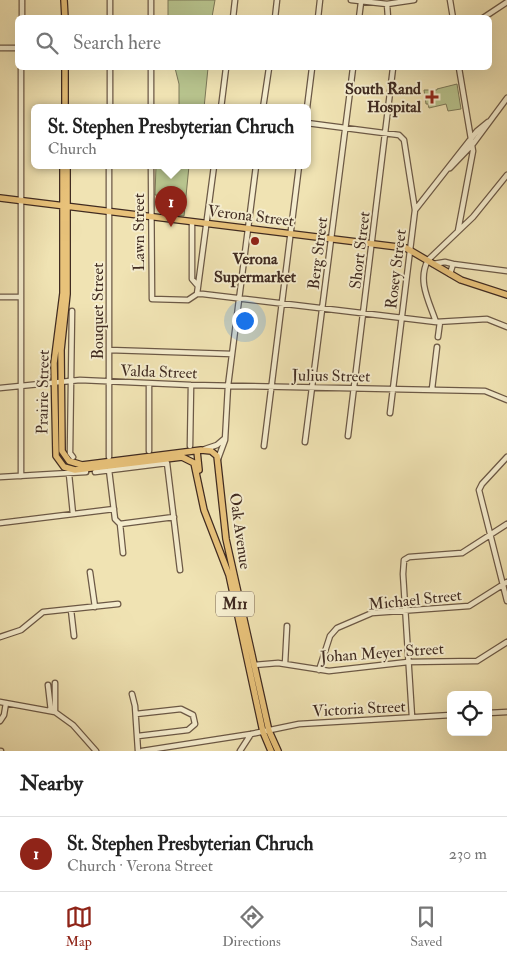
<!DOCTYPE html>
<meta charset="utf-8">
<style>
:root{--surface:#fff;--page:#f6f6f6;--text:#222;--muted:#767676;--line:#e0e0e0;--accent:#8f2418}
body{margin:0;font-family:"IM FELL Double Pica",serif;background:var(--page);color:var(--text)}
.controls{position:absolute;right:15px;bottom:15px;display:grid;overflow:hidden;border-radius:8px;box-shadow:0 5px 20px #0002}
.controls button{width:45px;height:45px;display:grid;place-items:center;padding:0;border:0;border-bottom:1px solid var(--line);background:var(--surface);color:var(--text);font:25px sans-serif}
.you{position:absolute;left:244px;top:320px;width:18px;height:18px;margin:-12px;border:4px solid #fff;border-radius:50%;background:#1a73e8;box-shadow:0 0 0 8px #1a73e833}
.badge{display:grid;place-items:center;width:32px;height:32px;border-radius:50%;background:var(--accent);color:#fff;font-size:16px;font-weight:700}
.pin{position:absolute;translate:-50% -41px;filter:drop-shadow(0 1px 2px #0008)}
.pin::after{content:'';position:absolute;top:26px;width:18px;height:15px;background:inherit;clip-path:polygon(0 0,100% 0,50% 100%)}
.popup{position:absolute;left:31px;top:104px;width:280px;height:65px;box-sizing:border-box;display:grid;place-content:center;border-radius:8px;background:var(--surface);filter:drop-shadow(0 1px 4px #0005);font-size:16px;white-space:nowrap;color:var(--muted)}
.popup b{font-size:19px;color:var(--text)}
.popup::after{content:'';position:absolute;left:50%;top:100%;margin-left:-10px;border:10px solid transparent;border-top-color:var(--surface)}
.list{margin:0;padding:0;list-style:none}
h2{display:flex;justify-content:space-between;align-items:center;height:65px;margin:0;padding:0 20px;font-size:21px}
h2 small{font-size:16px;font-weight:400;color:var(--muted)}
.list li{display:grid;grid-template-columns:32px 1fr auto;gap:15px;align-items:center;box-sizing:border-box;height:75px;padding:0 20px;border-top:1px solid var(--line)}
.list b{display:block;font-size:19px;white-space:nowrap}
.list p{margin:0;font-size:16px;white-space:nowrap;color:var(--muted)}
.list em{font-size:16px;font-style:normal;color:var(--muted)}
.icon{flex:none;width:28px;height:28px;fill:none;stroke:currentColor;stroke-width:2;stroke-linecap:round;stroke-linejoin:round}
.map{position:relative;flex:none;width:507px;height:751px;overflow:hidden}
.search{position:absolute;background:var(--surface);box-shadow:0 5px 20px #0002;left:15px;right:15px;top:15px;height:55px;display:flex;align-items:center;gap:12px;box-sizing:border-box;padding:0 18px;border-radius:8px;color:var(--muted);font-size:19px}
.sheet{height:140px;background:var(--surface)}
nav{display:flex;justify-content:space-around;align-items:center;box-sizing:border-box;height:70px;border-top:1px solid var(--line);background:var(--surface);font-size:14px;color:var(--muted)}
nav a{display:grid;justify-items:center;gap:2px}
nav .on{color:var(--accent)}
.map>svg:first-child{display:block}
</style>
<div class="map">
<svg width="507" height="751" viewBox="0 0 507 751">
<rect width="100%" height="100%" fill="#f0e3b3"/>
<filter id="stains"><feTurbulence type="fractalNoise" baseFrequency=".004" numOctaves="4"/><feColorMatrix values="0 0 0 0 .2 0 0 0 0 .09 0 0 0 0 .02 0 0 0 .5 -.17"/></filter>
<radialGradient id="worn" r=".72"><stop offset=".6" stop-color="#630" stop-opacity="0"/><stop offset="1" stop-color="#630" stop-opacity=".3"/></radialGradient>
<path fill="#b8c48e" stroke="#7c7858" d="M168 0H215L212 17H168Z
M175 68H208L204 108H179V84Z
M457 84 461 109 448 111 446 104 429 108 428 104H426L424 90H437V89Z
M156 166H189L184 216 171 215 172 196 155 195Z"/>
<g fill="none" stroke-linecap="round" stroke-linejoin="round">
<defs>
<path id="minor" d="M110 0V18
M351 0 387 4 414 0
M450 0 453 18
M387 4 388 18
M22 18V0
M151 18V0
M233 18 235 0
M275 18 277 0
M318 18 320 0
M359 18 361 2
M483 18 507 2
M0 48H18
M110 108V68
M151 108V68
M221 108 226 68
M263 108 269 68
M307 108 312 68
M307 123 399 135 404 140 415 210 390 413
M151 166 152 299 188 300 197 294H203L436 322 487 319 507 327
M450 168 473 144 507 98
M415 210 477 131 488 122
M192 222V279L198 286
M458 231 473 151 459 68
M433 264 445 262 453 264
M450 274 453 264 507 271
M197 294 214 166
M0 297H21
M72 311 70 453 73 457
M436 322C429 301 417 281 428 260L473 217 507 175
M438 337 440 322
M109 350 232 354
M0 388 80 380 191 385 485 391 507 400
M432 389 437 347
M348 436 393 68
M305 442 353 68
M190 446 191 385
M264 446 299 166
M205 449 217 445 224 439
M149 451V384
M109 457V166
M507 457 482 484 479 490 507 601
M218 459 225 440 228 386 256 166
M109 470 115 519 120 524 123 553
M95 472 167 463 180 570
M69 474 73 514
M21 476V68
M0 477 86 472
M0 523 114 509
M120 524 174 517
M90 572 95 607
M71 610 74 636
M0 637 21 630 43 612 118 604
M285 664 287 626
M254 665 278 663 329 671 408 662 477 661 507 642
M319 670 330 636 337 628 372 613 469 606 507 582
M55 683V712
M48 685 51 711
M132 694 135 706 138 751
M0 702 55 712 73 725 96 751
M488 713 507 712
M136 714 181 709 193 715 195 724 188 730 138 736
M412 717 403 574 404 560 409 557 462 553 507 524
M0 721 4 715 6 703
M0 751H1
M142 751 251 734 299 724 451 715
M240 751 251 734"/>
<path id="major" d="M64 0 65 18
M65 108V68
M63 166V293L54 363 56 456 64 467 75 470 182 457 194 463 204 510 229 575 263 732 271 751
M67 166V294L61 350 62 451 69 461 82 465 201 450 211 451 217 456 226 539 269 731 278 751
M0 198 406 248 461 280 507 295
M197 451 199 470"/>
</defs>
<use href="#minor" stroke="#6c5946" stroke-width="7"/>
<use href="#major" stroke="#402b21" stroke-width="8"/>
<use href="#minor" stroke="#f5edce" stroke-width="4.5"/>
<use href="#major" stroke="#e8c27a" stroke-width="5.5"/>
</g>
<g fill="#8f2418" stroke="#f5edce" stroke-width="2">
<path d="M429.5 89.5h5v5h5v5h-5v5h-5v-5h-5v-5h5z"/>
<circle cx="255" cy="241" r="5"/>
</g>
<g text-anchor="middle" stroke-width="4" stroke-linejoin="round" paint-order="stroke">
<rect fill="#f5edce" stroke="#766555" stroke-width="1" x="216" y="591.5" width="38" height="25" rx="4"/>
<g font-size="15" font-weight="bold" fill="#402b21">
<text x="235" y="609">M11</text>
</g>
<g font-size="16" font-weight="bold" fill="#402b21" stroke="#f5edce" text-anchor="end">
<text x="421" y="94">South Rand<tspan x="421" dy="18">Hospital</tspan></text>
<text x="255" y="264" text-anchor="middle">Verona<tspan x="255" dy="18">Supermarket</tspan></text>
</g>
<g font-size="16" fill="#402b21" stroke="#f5edce">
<text transform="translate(251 215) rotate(7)" y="6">Verona Street</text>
<text transform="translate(138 232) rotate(-90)" y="6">Lawn Street</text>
<text transform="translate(359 250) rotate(-83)" y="6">Short Street</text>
<text transform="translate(317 253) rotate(-83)" y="6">Berg Street</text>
<text transform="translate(395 269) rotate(-83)" y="6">Rosey Street</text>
<text transform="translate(97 311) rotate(-90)" y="6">Bouquet Street</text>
<text transform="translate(159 371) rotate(2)" y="6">Valda Street</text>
<text transform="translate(331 375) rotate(1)" y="6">Julius Street</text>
<text transform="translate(42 392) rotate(-89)" y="6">Prairie Street</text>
<text transform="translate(241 531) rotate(82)" y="6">Oak Avenue</text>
<text transform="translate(415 599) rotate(-6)" y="6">Michael Street</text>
<text transform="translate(382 652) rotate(-4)" y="6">Johan Meyer Street</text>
<text transform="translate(359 708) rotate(-3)" y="6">Victoria Street</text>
</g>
</g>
<rect width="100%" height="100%" filter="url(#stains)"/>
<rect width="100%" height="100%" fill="url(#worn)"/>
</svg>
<div class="controls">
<button><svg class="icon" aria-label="locate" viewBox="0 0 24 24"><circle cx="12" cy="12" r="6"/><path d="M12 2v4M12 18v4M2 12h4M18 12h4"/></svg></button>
</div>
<div class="you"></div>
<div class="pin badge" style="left:171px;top:227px">1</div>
<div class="popup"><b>St. Stephen Presbyterian Chruch</b>Church</div>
<div class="search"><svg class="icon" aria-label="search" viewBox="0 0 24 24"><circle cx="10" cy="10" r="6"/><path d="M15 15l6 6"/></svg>Search here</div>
</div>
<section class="sheet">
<h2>Nearby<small></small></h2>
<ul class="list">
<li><span class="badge">1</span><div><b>St. Stephen Presbyterian Chruch</b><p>Church · Verona Street</p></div><em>230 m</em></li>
</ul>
</section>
<nav>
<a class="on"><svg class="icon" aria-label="map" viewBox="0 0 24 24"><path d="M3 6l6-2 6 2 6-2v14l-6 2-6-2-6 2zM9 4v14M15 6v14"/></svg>Map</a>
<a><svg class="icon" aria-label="directions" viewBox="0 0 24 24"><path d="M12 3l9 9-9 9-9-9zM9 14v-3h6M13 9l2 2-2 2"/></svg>Directions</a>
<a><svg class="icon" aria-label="saved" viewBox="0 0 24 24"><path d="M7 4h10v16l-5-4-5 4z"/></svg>Saved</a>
</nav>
